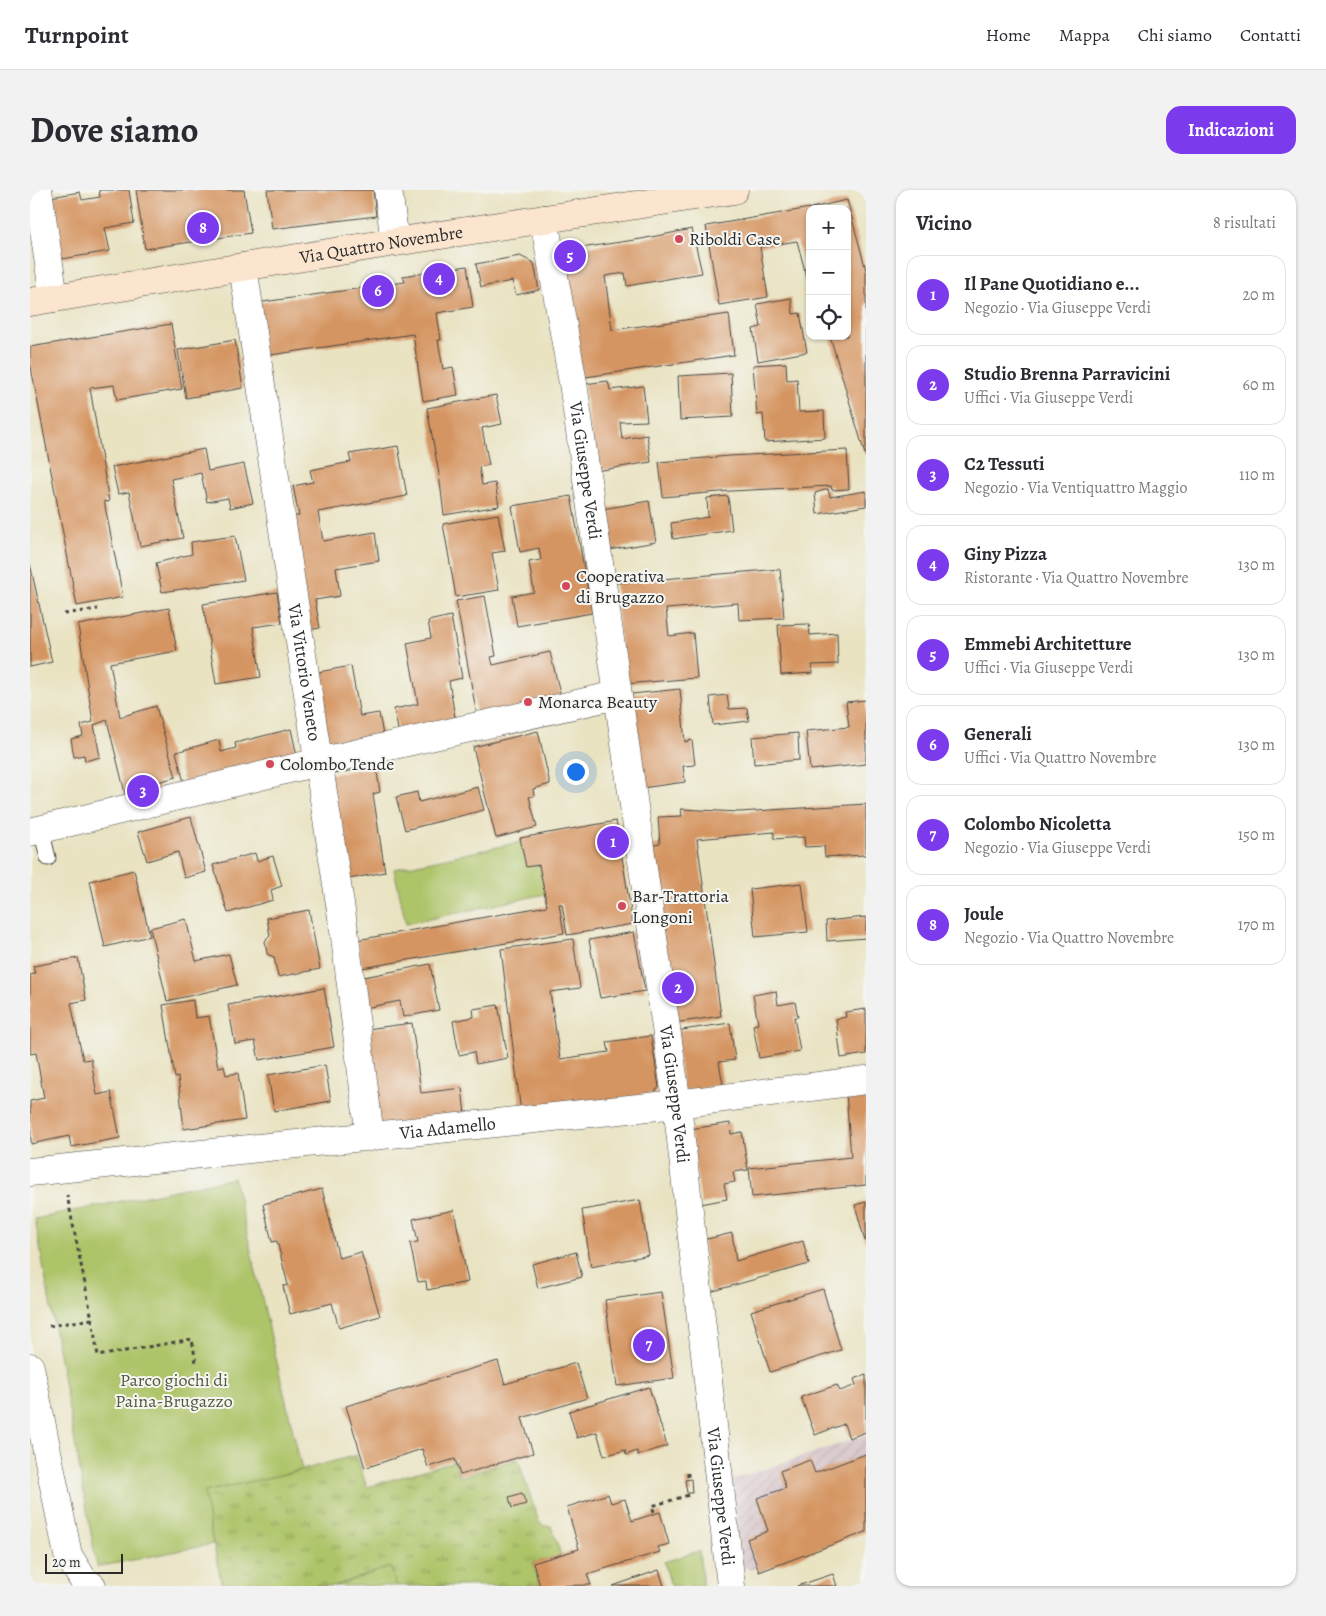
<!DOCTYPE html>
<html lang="it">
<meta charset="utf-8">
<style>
:root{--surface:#fff;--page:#f2f2f3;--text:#2b2b33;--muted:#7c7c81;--line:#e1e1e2;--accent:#7c3aed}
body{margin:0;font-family:Alegreya,serif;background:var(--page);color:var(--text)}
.controls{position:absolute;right:15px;top:15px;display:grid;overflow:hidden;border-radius:10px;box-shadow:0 1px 4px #0004}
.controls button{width:45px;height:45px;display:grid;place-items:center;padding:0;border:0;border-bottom:1px solid var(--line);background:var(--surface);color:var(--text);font:25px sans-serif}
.scale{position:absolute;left:15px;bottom:12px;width:78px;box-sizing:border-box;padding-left:5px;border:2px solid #2b2b2b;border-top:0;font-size:14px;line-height:18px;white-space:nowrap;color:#2b2b2b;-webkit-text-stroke:4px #f6f6f2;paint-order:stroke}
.you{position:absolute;left:545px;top:581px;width:18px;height:18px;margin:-12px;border:4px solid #fff;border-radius:50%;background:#1a73e8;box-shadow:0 0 0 8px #1a73e833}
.badge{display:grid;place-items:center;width:32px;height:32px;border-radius:50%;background:var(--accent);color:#fff;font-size:16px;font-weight:700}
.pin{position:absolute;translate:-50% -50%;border:2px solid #fff;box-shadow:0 1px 5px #0006}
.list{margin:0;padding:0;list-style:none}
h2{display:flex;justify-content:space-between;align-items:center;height:65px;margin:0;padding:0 20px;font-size:21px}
h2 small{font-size:16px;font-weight:400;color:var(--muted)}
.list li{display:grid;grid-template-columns:32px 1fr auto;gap:15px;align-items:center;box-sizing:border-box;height:80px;margin:0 10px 10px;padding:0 10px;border:1px solid var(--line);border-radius:15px}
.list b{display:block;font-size:19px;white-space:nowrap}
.list p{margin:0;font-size:16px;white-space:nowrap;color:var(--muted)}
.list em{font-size:16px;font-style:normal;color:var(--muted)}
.icon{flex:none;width:28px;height:28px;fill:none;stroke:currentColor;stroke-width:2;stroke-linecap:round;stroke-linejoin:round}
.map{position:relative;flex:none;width:836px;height:1396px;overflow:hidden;border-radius:15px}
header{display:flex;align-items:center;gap:30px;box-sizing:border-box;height:70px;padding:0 25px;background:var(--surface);border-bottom:1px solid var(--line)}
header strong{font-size:24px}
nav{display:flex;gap:28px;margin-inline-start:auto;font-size:18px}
.intro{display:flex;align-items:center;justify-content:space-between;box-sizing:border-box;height:120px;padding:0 30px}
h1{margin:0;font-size:35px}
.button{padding:12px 22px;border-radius:15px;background:var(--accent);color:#fff;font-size:18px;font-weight:700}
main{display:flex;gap:30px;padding:0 30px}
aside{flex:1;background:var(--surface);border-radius:15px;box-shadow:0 1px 4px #0004}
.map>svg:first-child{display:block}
</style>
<header>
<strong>Turnpoint</strong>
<nav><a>Home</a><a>Mappa</a><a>Chi siamo</a><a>Contatti</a></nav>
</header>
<div class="intro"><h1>Dove siamo</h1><a class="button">Indicazioni</a></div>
<main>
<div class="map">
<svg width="836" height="1396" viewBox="0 0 836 1396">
<defs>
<pattern id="industrial-furrows" width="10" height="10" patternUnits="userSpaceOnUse" patternTransform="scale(1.25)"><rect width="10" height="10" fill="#d2bec3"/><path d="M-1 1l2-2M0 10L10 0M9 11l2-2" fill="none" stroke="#b4a3a8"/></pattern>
<pattern id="grass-tufts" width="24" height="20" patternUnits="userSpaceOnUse" patternTransform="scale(1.25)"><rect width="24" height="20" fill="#aec469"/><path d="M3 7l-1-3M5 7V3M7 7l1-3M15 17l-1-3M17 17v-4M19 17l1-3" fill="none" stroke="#8e9f57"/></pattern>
</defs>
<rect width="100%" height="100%" fill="#f6f6f2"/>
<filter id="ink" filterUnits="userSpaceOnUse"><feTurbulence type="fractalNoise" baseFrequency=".02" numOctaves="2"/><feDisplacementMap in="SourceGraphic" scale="10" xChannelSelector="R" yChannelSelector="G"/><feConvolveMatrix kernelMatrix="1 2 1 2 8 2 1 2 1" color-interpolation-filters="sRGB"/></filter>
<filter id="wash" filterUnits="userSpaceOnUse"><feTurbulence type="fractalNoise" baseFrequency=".0096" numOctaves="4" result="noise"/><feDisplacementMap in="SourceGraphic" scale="20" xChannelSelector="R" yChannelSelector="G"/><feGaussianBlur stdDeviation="1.12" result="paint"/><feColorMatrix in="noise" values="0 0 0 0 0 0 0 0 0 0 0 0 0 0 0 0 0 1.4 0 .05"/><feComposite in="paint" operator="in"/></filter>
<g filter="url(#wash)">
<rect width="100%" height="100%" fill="#e9e3c2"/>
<path fill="url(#industrial-furrows)" d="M836 1245V1341L720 1380 711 1375 702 1290Z"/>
<path fill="url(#grass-tufts)" stroke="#6c784a" d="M326 1265 337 1297 425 1271 430 1287 488 1269 509 1332 514 1336H521L531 1365 503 1373 510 1396H367L360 1377 304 1396H192L173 1302 272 1280Z"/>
<path fill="#aec469" stroke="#6c784a" d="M491 652 509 675 515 704 376 734 364 679Z
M204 988 272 1280 174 1302 183 1354 67 1377 5 1029Z
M669 1361 673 1396H641L634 1372Z
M360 1377 367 1396H304Z"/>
<g id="blocks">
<path fill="#d59562" d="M69 0H99L104 33 75 38 80 61 32 69 21 7 50 2 52 10 70 7Z
M106 0H214L221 43 115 59Z
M237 0H343L346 26 242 39Z
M817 10 836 80V268L800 146H817V19L781 18Z
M780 18V100L767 51 730 57 738 107 689 115 676 36Z
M662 39 672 83 597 96 595 83 575 86 582 140 699 124 704 165 549 188 530 61 611 49Z
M490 66 504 73 509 100 486 105 482 91 451 97 446 74Z
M437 76 443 117 407 123 411 150H408L413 179 423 177 428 205 393 211 383 144 234 166 226 113 375 92 373 86Z
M761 108 763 124 770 123 777 162 728 171 723 139 731 137 727 114Z
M141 134 152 199 87 210 84 195 60 198 79 312 74 311 93 407 47 416 0 172V157Z
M205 150 213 198 156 208 148 160Z
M756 173 757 190 767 189 769 222 794 221 795 248 735 252 733 224 727 225 723 175Z
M701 183 703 227 650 230 648 186Z
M578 191 580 200 613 196 617 231 590 232 592 249 617 245 621 272 566 281 554 194Z
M466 205 472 234 452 238 459 275 449 277 452 295 465 293 469 316 414 325 409 284 397 218Z
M368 256 377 306 288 322 293 351 345 342 349 371 306 378 310 406 285 410 290 438 276 440 263 326H269L263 296 283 292 280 280 321 272 319 264Z
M174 259 178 281 214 274 223 313 200 318 198 308 177 312 171 283 141 289 153 348 110 356 99 302 88 304 82 277Z
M817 260 819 299 802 300 801 296 701 301 633 307 629 272 699 266Z
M798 299 800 307 836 301V316L787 324 785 303Z
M541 306 562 423 487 436 482 406 504 402 499 372 511 370 509 358 490 362 482 316Z
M698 306 702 340 643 349 641 333 678 327 677 308Z
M619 311 626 352 579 360 572 319Z
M468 324 475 361 462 363 469 400 426 407 413 334Z
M205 346 214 390 132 402 126 373 162 364 161 352Z
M0 374 22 472 0 477Z
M750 379 754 428 709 430 708 413 636 419 639 446 663 443 667 488 594 494 585 393Z
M247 402 252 433 223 437 231 487 186 494 173 414Z
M455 406 466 466 461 467 463 475 520 462 531 507 447 526 426 411Z
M139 418 147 461 80 473 90 527 126 516 146 587 128 592 131 601 97 611 77 530 64 535 70 567 55 571 54 565 44 567 41 549 53 546 51 535 63 532 48 435Z
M421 426 432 488 419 491 426 533 369 544 364 519 388 514 377 453 401 448 398 431Z
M779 434 780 445 807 443 808 474 782 475 783 483 751 485 748 435Z
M321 476 330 526 349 523 354 551 292 562 278 484Z
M650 499 655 552 662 550 665 575 653 576 655 592 612 598 602 504Z
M697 505 699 519 717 518 719 531 683 535 680 507Z
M836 510V574L780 580 776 541 819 537 816 512Z
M261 539 267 566 156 600 146 562 189 550 191 562 206 558 205 553Z
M508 541 520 594 503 599 504 606 499 607 507 637 466 648 443 557Z
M768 543 769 570 724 574 722 547Z
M346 576 350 602 343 604 355 682 314 690 293 586Z
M448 597 454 620 375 640 366 607 387 602 389 612Z
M836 614V665L795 667 794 656 775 657 774 647 744 649V642L667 649 691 826 644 833 620 656 630 654 628 627 652 626 651 619 709 622Z
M161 627 176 682 154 688 148 662 117 671 108 642Z
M586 631 603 734 537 745 532 714H529L534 743 332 778 327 750 517 716 509 675 496 677 490 648Z
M225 663 227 671 243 666 252 696 241 700 243 710 198 723 183 675Z
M104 680 120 746 75 757 60 691Z
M772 693 778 742 725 747 720 699Z
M279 720 290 779 248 787 244 767 237 764 235 751 240 746 237 728Z
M836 727V748L797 751 796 731Z
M156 729 166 771 199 764 207 795 137 811 120 738Z
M604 742 615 801 570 808 559 750Z
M543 749 550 798 520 802 530 869 579 862 577 852 621 846 629 897 623 904 491 923 471 759Z
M48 768 56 810 41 813 53 870 61 869 67 905 81 902 90 948 41 957 39 946 1 954 0 911 14 908 6 863 0 864V785L5 784 3 776Z
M400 774 409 820 373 827 370 811 335 818 329 788Z
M294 798 304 857 229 870 225 851 205 854 198 815Z
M746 801 748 815 765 812 768 827H764L770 861 729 868 723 835 728 834 723 805Z
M163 810 165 828 179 826 188 877 194 876 196 885 208 883 215 930 154 939 148 887 145 888 133 815Z
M468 815 478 868 446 874 444 862 429 865 423 831 444 827 443 819Z
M836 819V864L811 868 806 829 816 827 815 822Z
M382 833 391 903 432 898 435 925 350 936 337 839Z
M700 833 705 870 689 872 693 895 653 901 645 841Z
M295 875 301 911 244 921 238 885Z
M836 903V995L722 1007 719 978 821 967 816 904Z
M700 933 701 944 712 942 718 980 703 982 705 992 694 994 697 1009 671 1014 660 939Z
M292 999 309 1068 331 1062 350 1126 309 1138 302 1113 260 1124 253 1096 258 1095 247 1051 242 1052 233 1014Z
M610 1010 619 1065 561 1077 552 1020Z
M836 1012V1051H835L825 1015Z
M424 1020 438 1092 397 1100 396 1091 388 1092 380 1053 388 1052 383 1029Z
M702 1043 706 1071 773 1051 779 1074 680 1102 673 1050Z
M546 1062 552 1087 508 1098 502 1074Z
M793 1099 811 1160 740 1182 721 1121Z
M631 1102 644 1188 587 1196 575 1110Z
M468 1171 475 1194 546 1173 557 1208 492 1228 503 1263 430 1285 425 1269 398 1277 392 1259 335 1278 316 1216Z
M836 1185V1242L819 1248 814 1234 785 1245 771 1207 807 1195 810 1201 826 1195 824 1189Z
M619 1197 637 1256 608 1265 607 1261 596 1265 595 1260 574 1266 567 1242 547 1248 539 1221Z
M836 1264V1342L729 1382 717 1349 738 1341 727 1308 756 1298 750 1281 780 1270 785 1283Z
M661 1289 662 1303H657L655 1290Z
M492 1303 496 1314 482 1318 479 1307Z
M578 1304 581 1313 595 1309 602 1331 630 1322 639 1354 628 1357 630 1362 557 1384 561 1395 510 1396 503 1373 549 1359 537 1317Z
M629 1380 634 1396H583Z
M803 1384 807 1396H767Z"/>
</g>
</g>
<g filter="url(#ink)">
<use href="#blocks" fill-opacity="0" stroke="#484742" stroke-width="1"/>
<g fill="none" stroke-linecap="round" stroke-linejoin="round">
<defs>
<path id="lane" d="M11 639 18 668"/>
<g id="street">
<path d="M8 0 24 108"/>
<path d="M358 0 365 52"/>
<path id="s1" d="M514 29 543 193 647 914 701 1396"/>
<path id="s2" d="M213 77 315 747 340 947"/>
<path d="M0 642 288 572 587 505"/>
<path id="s3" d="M0 982 647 914 836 890"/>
<path d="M0 1177 38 1365 54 1391 62 1396"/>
</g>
<g id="secondary">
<path id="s4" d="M0 112 365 52 704 0"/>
</g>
</defs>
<use href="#lane" stroke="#484742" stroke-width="17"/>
<use href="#street" stroke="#484742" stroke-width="29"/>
<use href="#secondary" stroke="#484742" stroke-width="29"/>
<path stroke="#484742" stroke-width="3" stroke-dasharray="4 4" stroke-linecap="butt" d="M34 424 68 419
M62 1129 68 1166 162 1149 166 1173
M19 1136 62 1129 37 1005
M658 1283V1289
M624 1322 622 1316 659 1305V1303"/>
<use href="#lane" stroke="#fff" stroke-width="15"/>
<use href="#street" stroke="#fff" stroke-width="28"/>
<use href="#secondary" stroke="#fbe5cf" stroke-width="28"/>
</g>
</g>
<g fill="#d1495b" stroke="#f6f6f2" stroke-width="2">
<circle cx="649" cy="49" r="5"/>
<circle cx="536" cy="396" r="5"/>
<circle cx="498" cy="512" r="5"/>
<circle cx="240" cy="574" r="5"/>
<circle cx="592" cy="716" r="5"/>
</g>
<g text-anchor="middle" stroke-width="4" stroke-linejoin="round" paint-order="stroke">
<g font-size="18" fill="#2b2b2b" stroke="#f6f6f2" text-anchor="start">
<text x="659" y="55">Riboldi Case</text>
<text x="546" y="392">Cooperativa<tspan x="546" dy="21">di Brugazzo</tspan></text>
<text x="508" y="518">Monarca Beauty</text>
<text x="250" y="580">Colombo Tende</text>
<text x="602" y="712">Bar-Trattoria<tspan x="602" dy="21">Longoni</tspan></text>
</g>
<g font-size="18" fill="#2b2b2b" stroke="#f6f6f2">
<text dy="6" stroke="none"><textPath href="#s4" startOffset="356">Via Quattro Novembre</textPath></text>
<text dy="6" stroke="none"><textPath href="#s1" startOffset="255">Via Giuseppe Verdi</textPath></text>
<text dy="6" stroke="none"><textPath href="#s2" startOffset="410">Via Vittorio Veneto</textPath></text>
<text dy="6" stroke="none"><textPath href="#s1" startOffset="885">Via Giuseppe Verdi</textPath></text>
<text dy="6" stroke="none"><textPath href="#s3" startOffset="420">Via Adamello</textPath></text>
<text dy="6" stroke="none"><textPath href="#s1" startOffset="1290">Via Giuseppe Verdi</textPath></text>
</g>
<g font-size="18" fill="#52593e" stroke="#f6f6f2">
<text x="144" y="1196">Parco giochi di<tspan x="144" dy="21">Paina-Brugazzo</tspan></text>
</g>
</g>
</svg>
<div class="controls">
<button>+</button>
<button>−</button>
<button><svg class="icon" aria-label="locate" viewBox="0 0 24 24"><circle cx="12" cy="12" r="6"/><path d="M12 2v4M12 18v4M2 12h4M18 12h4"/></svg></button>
</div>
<div class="scale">20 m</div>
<div class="you"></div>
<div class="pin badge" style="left:583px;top:652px">1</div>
<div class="pin badge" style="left:648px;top:798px">2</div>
<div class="pin badge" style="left:113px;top:601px">3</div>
<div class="pin badge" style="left:409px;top:89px">4</div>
<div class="pin badge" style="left:540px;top:66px">5</div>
<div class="pin badge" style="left:348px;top:101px">6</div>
<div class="pin badge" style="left:619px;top:1155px">7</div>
<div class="pin badge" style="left:173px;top:38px">8</div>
</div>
<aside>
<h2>Vicino<small>8 risultati</small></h2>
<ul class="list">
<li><span class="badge">1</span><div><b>Il Pane Quotidiano e...</b><p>Negozio · Via Giuseppe Verdi</p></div><em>20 m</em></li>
<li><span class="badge">2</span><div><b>Studio Brenna Parravicini</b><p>Uffici · Via Giuseppe Verdi</p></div><em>60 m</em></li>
<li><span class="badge">3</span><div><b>C2 Tessuti</b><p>Negozio · Via Ventiquattro Maggio</p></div><em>110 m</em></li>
<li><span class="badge">4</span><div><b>Giny Pizza</b><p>Ristorante · Via Quattro Novembre</p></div><em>130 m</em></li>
<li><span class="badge">5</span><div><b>Emmebi Architetture</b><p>Uffici · Via Giuseppe Verdi</p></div><em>130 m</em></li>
<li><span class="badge">6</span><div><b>Generali</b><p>Uffici · Via Quattro Novembre</p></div><em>130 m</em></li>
<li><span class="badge">7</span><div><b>Colombo Nicoletta</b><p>Negozio · Via Giuseppe Verdi</p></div><em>150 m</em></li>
<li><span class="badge">8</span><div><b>Joule</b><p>Negozio · Via Quattro Novembre</p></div><em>170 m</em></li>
</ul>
</aside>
</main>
